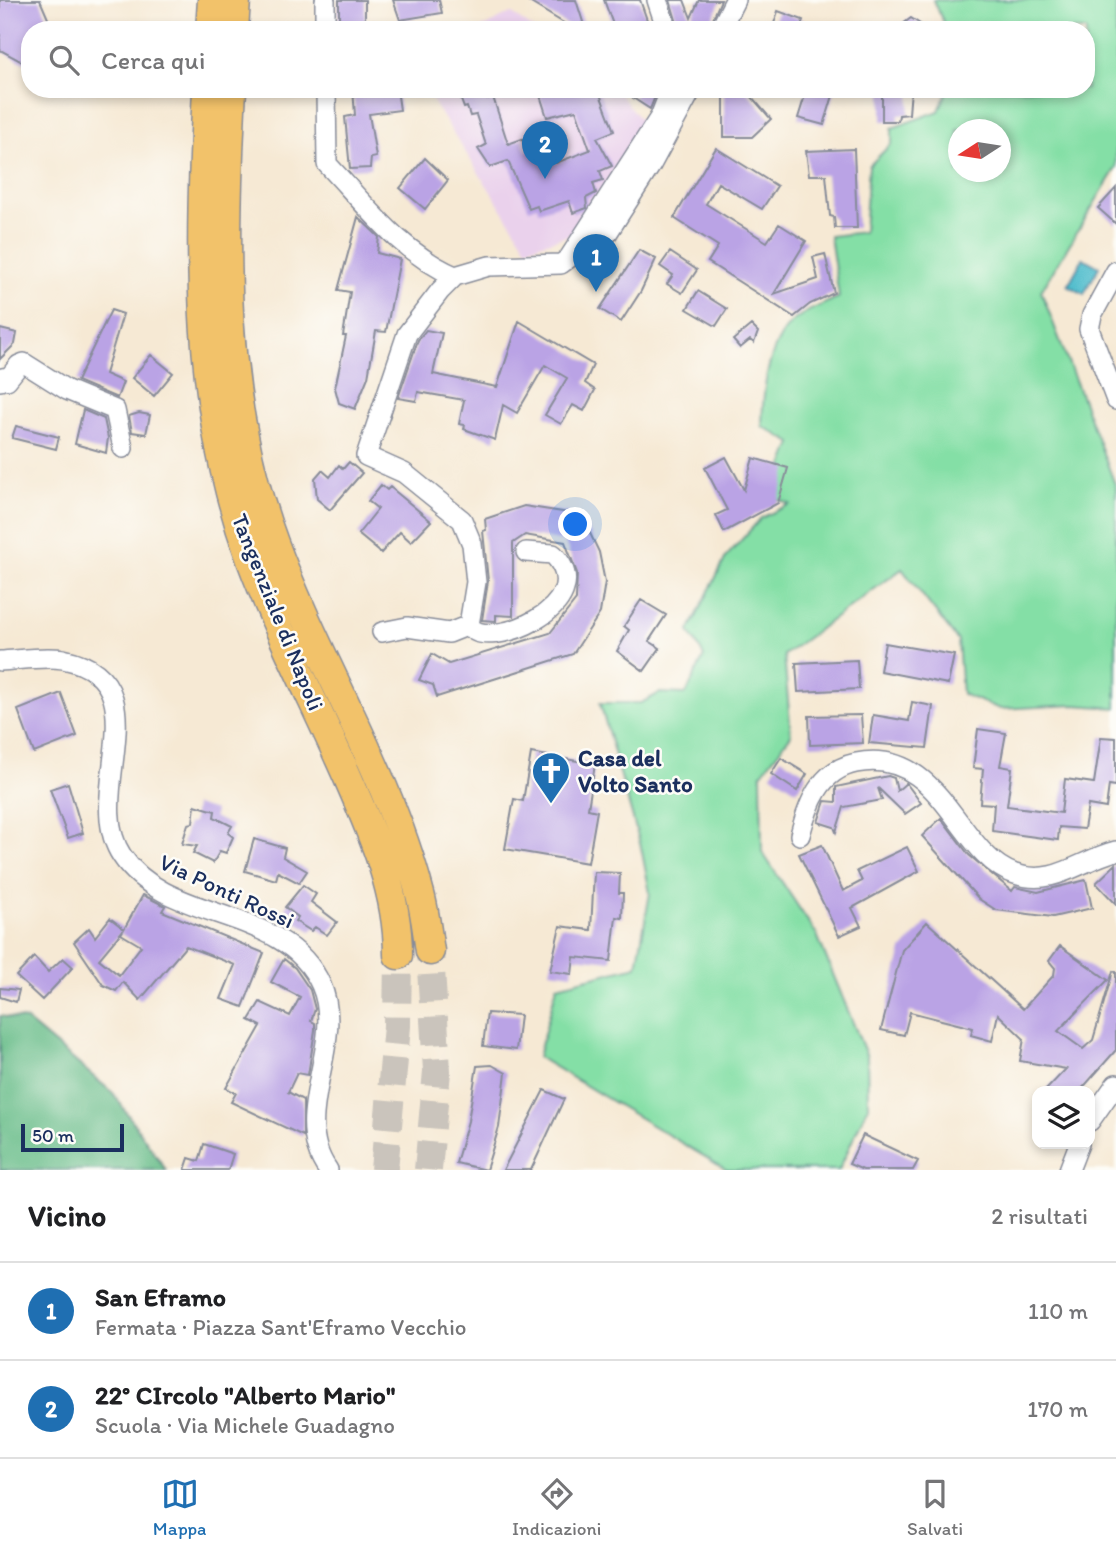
<!DOCTYPE html>
<html lang="it">
<meta charset="utf-8">
<style>
:root{--surface:#fff;--page:#f6f6f6;--text:#202124;--muted:#757577;--line:#e0e0e0;--accent:#1f6fb2}
body{margin:0;font-family:Itim,sans-serif;background:var(--page);color:var(--text)}
.controls{position:absolute;right:21px;bottom:21px;display:grid;overflow:hidden;border-radius:14px;box-shadow:0 4px 10px #0003}
.controls button{width:63px;height:63px;display:grid;place-items:center;padding:0;border:0;border-bottom:2px solid var(--line);background:var(--surface);color:var(--text);font:35px sans-serif}
.compass{position:absolute;left:948px;top:119px;width:63px;height:63px;border-radius:50%;background:var(--surface);box-shadow:0 4px 10px #0003;rotate:258deg}
.scale{position:absolute;left:21px;bottom:18px;width:103px;box-sizing:border-box;padding-left:7px;border:4px solid #1b2f5e;border-top:0;font-size:19px;line-height:24px;white-space:nowrap;color:#1b2f5e;-webkit-text-stroke:5px #fdfcf7;paint-order:stroke}
.you{position:absolute;left:576px;top:525px;width:24px;height:24px;margin:-18px;border:5px solid #fff;border-radius:50%;background:#1a73e8;box-shadow:0 0 0 10px #1a73e833}
.badge{display:grid;place-items:center;width:46px;height:46px;border-radius:50%;background:var(--accent);color:#fff;font-size:23px;font-weight:700}
.pin{position:absolute;translate:-50% -58px;filter:drop-shadow(0 2px 4px #0008)}
.pin::after{content:'';position:absolute;top:37px;width:24px;height:21px;background:inherit;clip-path:polygon(0 0,100% 0,50% 100%)}
.list{margin:0;padding:0;list-style:none}
h2{display:flex;justify-content:space-between;align-items:center;height:91px;margin:0;padding:0 28px;font-size:30px}
h2 small{font-size:23px;font-weight:400;color:var(--muted)}
.list li{display:grid;grid-template-columns:46px 1fr auto;gap:21px;align-items:center;box-sizing:border-box;height:98px;padding:0 28px;border-top:2px solid var(--line)}
.list b{display:block;font-size:26px;white-space:nowrap}
.list p{margin:0;font-size:23px;white-space:nowrap;color:var(--muted)}
.list em{font-size:23px;font-style:normal;color:var(--muted)}
.icon{flex:none;width:38px;height:38px;fill:none;stroke:currentColor;stroke-width:2;stroke-linecap:round;stroke-linejoin:round}
.map{position:relative;flex:none;width:1116px;height:1170px;overflow:hidden}
.search{position:absolute;background:var(--surface);box-shadow:0 4px 10px #0003;left:21px;right:21px;top:21px;height:77px;display:flex;align-items:center;gap:18px;box-sizing:border-box;padding:0 24px;border-radius:28px;color:var(--muted);font-size:26px}
.sheet{height:287px;background:var(--surface)}
nav{display:flex;justify-content:space-around;align-items:center;box-sizing:border-box;height:98px;border-top:2px solid var(--line);background:var(--surface);font-size:19px;color:var(--muted)}
nav a{display:grid;justify-items:center;gap:4px}
nav .on{color:var(--accent)}
.map>svg:first-child{display:block}
</style>
<div class="map">
<svg width="1116" height="1170" viewBox="0 0 1116 1170">
<rect width="100%" height="100%" fill="#fdfcf7"/>
<filter id="ink" filterUnits="userSpaceOnUse"><feTurbulence type="fractalNoise" baseFrequency=".0143" numOctaves="2"/><feDisplacementMap in="SourceGraphic" scale="14" xChannelSelector="R" yChannelSelector="G"/><feConvolveMatrix kernelMatrix="1 2 1 2 8 2 1 2 1" color-interpolation-filters="sRGB"/></filter>
<filter id="wash" filterUnits="userSpaceOnUse"><feTurbulence type="fractalNoise" baseFrequency=".00686" numOctaves="4" result="noise"/><feDisplacementMap in="SourceGraphic" scale="28" xChannelSelector="R" yChannelSelector="G"/><feGaussianBlur stdDeviation="1.57" result="paint"/><feColorMatrix in="noise" values="0 0 0 0 0 0 0 0 0 0 0 0 0 0 0 0 0 1.4 0 .05"/><feComposite in="paint" operator="in"/></filter>
<g filter="url(#wash)">
<rect width="100%" height="100%" fill="#f6e9d4"/>
<path fill="#ead1ec" d="M511 13 535 30H478Z
M425 89H616L644 125 573 234 527 248Z"/>
<path fill="#84dfa6" stroke="#508782" stroke-width="2" fill-rule="evenodd" d="M933 0H1116V168L1041 291 1116 487V708L1074 705 1000 709 962 694 958 641 902 569 784 655 791 735 761 774 762 852 817 935 867 1057 868 1106 839 1170H727L538 1057 557 986 637 966 650 893 641 847 600 703H641L660 693 686 694 704 656 689 631 726 557 761 518 790 504 771 497 792 443 762 426C763 391 767 337 800 316 812 308 827 303 839 297L830 236 864 232 869 166 892 143V128L939 111 948 89H1086V30H947ZM958 130H1000V172H958Z"/>
<path fill="#6bbe8b" stroke="#437674" stroke-width="2" d="M0 1016 26 1020 113 1093 166 1170H0Z"/>
<path fill="#52becd" stroke="#367696" stroke-width="2" d="M1083 258 1099 267 1084 294 1068 285Z"/>
<g id="blocks">
<path fill="#baa3e5" fill-rule="evenodd" d="M0 0H40L49 21 43 30H30V53L24 63 0 50Z
M339 0H365V30H339Z
M393 0H439L442 13 400 20Z
M526 0H576L583 22 580 27 572 28Z
M604 0H640L647 20 615 30Z
M670 0H684L691 18 699 0H721L708 30H679Z
M778 11 803 20 800 30H772Z
M911 18 929 30H895Z
M353 89H397L400 110 369 114 376 157 371 158 370 168 350 169 345 117 355 115Z
M457 89H484L487 99 493 97 508 144 522 139 526 151 548 144 556 163 590 150 576 110 547 117 538 89H598L614 131 597 138 612 166 600 171 603 180 593 183 596 193 586 198 587 208 573 213 569 201 539 211 537 206 529 209 508 161 490 167 478 149 486 145 476 115 470 116 467 107 464 108Z
M638 89H658L650 109 633 98Z
M724 89H745L771 119 752 137H724Z
M807 89H835L824 125 798 118Z
M882 89H911L909 114 899 115 898 121H882Z
M716 148 777 186 762 209 718 183 706 204 767 242 779 224 806 241 774 294 818 279 813 257 825 254 834 293 810 304 794 317 708 262 718 246 674 218Z
M854 149 857 228H835L834 217 830 216 826 175H809L806 151Z
M425 158 448 180 425 209 400 188Z
M1116 188V224L1098 208Z
M358 217 379 237 377 253 400 259 386 332 376 331 368 377 355 409 339 403 335 388 346 336H343L350 292 338 290Z
M639 250 656 259 641 291 621 322 600 309Z
M670 252 697 270 682 293 667 284 673 275 660 266Z
M698 291 727 309 716 326 687 309Z
M111 310 123 314 105 374 123 382 117 398 77 381Z
M519 321 593 365 585 383 595 390 584 411 573 405 561 424 545 415 567 378 545 365 517 413 503 405 495 440 464 429 465 425 459 424 464 400 418 392 416 401 398 398 418 340 426 330 442 333 433 374 497 387Z
M751 325 758 332 754 343 750 340 740 348 733 340Z
M0 329 17 333 15 344 0 359Z
M151 355 173 373 154 396 132 378Z
M83 410 104 419 108 438 106 453 75 444Z
M139 413 150 415 146 434 132 432 129 416Z
M16 426 59 437 56 449 12 438Z
M726 457 744 490 753 458 788 468 778 503 724 532 716 515 727 510 705 468Z
M349 462 362 473 330 510 317 499 315 478 322 470 330 477 339 465 343 469Z
M381 485 387 490 390 487 431 521 411 542 400 532 381 553 358 534 378 509 368 501Z
M524 506 569 513 587 527 599 552 605 582 600 613 573 654 437 697 433 685 419 680 432 654 449 664 550 633 576 600 577 573 565 542 525 535 513 543V616L496 615V621L482 620 488 581 483 531 486 530 485 519Z
M641 600 666 615 649 641 660 648 644 671 617 651 629 630 624 626Z
M885 643 954 655 948 684 880 671Z
M857 660 859 689 798 692 796 663Z
M61 693 77 736 34 753 18 710Z
M912 702 933 706 927 748 869 743 873 715 909 721Z
M861 715 863 743 810 745 809 716Z
M978 729 1006 733 1000 766 1012 768 1007 806 1061 813 1065 779 1094 783 1101 737 1116 738V786L1109 785 1106 808 1088 805 1084 829 1059 827 1058 840 992 831 994 804 980 803 983 769 973 768Z
M531 753 595 764 588 809 597 811 588 863 505 849 514 799 523 801Z
M781 758 807 774 797 791 771 774Z
M888 776 894 778 897 791 906 783 921 803 905 814 878 788 882 800 844 807 836 832 834 827 818 822 825 801 836 802V787Z
M68 783 83 833 68 838 50 789Z
M195 805 215 811 214 817 232 826 228 833 233 837 226 853 220 851 213 863 193 853 197 846 182 844 188 824 193 823Z
M941 818 969 855 1012 891 1015 887 1038 892 1086 880 1092 908 1053 917 996 910 979 899 922 836Z
M254 839 285 848 283 857 307 871 299 883 278 872 276 880 245 871Z
M822 845 843 891 862 881 857 871 907 847 919 871 852 908 861 926 839 936 799 854Z
M1116 864V904L1096 883Z
M594 872 620 873 619 893H623L622 918 616 917 611 961 574 957 572 974 550 971 560 926 591 930Z
M303 885 316 894 311 902 337 922 327 935 315 927 311 931 295 921 298 917 285 907Z
M143 895 165 906 162 911 264 953 243 1007 221 999 235 965 186 946 140 1000 123 982 116 991 103 985 74 942 89 928 95 937 110 918 124 929ZM124 929 121 934 141 946 119 975 99 959Z
M927 922 1023 1009 1054 975 1055 968 1049 961 1060 946 1108 980 1058 1031 1083 1049 1093 1040 1113 971 1116 972V1050L1080 1091H1045L1066 1069 1020 1061 1024 1039 998 1014 992 1041 971 1035 973 1028 910 1012 904 1035 881 1030 902 950Z
M34 957 48 972 63 958 73 967 42 1000 16 976Z
M284 959 295 968 310 990 315 1009 311 1021 315 1023V1030L308 1075 297 1073 288 1092 303 1100V1136L231 1102 236 1093 226 1088 261 1026 249 1020 260 1002 290 1016 300 997 271 982Z
M0 988 19 990 16 1002 0 997Z
M487 1013 520 1015 516 1050 483 1046Z
M492 1065 506 1073 499 1127 486 1170 456 1163 468 1121 477 1066Z
M544 1090 564 1099 531 1170H503Z
M863 1135 918 1161 913 1170H863L849 1164Z
M204 1144 233 1154 228 1170H185L189 1158 199 1161Z"/>
</g>
</g>
<g filter="url(#ink)">
<use href="#blocks" fill-opacity="0" stroke="#888c99" stroke-width="2"/>
<g fill="none" stroke-linecap="round" stroke-linejoin="round">
<path stroke="#cac4bc" stroke-width="28" stroke-dasharray="28 14" stroke-linecap="butt" d="M384 1170 397 1026 398 955
M428 1170 437 1071 430 951"/>
<defs>
<path id="minor" d="M325 0V30
M657 0 667 30
M720 30 735 0
M326 89 327 164C367 206 401 253 455 276
M577 249 588 257 596 251 651 165 692 89
M1116 271 1092 315 1089 329 1116 400
M0 381 3 378 7 380 19 365 24 363 67 390 115 410 123 448
M526 552 553 554C604 606 483 654 469 625L476 582 472 544 462 520 404 473 366 456 407 334 440 291 455 276 489 266 561 264 569 258 660 117 671 89
M382 632 407 627 449 633 469 625
M0 661C20 660 44 656 63 659 166 680 80 794 122 856 167 924 286 905 321 985 347 1044 288 1115 328 1170
M800 835C808 804 820 770 856 763 942 746 957 855 1015 874 1054 887 1080 860 1116 851
M1090 1121 1116 1084
M1069 1170 1079 1144"/>
<path id="highway" d="M210 30 212 0
M234 30 236 0
M207 89C199 252 194 404 251 560 279 635 316 705 348 778 373 835 398 892 398 955
M232 89C224 244 219 396 274 543 318 661 388 771 420 894 425 912 427 932 430 951"/>
</defs>
<use href="#minor" stroke="#888c99" stroke-width="22"/>
<use href="#highway" stroke="#888c99" stroke-width="31"/>
<use href="#minor" stroke="#fff" stroke-width="19"/>
<use href="#highway" stroke="#f2c26a" stroke-width="28"/>
</g>
</g>
<defs>
<symbol id="church-pin" viewBox="-11 -11 22 30"><path d="M0 17L-7.5 6A9.5 9.5 0 1 1 7.5 6Z" fill="#1f6fb2" stroke="#fdfcf7"/><path d="M-1.2-6h2.4v3.5h3.3v2.4h-3.3V6h-2.4V-.1h-3.3v-2.4h3.3Z" fill="#fff"/></symbol>
</defs>
<g fill-rule="evenodd">
<use href="#church-pin" x="529" y="749" width="44" height="60"/>
</g>
<g text-anchor="middle" stroke-width="5" stroke-linejoin="round" paint-order="stroke">
<g font-size="23" fill="#1b2f5e" stroke="#fdfcf7">
<text transform="translate(278 612) rotate(68)" y="8">Tangenziale di Napoli</text>
<text transform="translate(227 891) rotate(25)" y="8">Via Ponti Rossi</text>
</g>
<g font-size="23" font-weight="bold" fill="#1b2f5e" stroke="#fdfcf7" text-anchor="start">
<text x="578" y="766">Casa del<tspan x="578" dy="26">Volto Santo</tspan></text>
</g>
</g>
</svg>
<div class="controls">
<button><svg class="icon" aria-label="layers" viewBox="0 0 24 24"><path d="M12 4l9 5-9 5-9-5zM3 14l9 5 9-5"/></svg></button>
</div>
<svg class="compass" viewBox="-18 -18 36 36"><path d="M0-13l5 13h-10z" fill="#e53935"/><path d="M0 13l5-13h-10z" fill="#757577"/></svg>
<div class="scale">50 m</div>
<div class="you"></div>
<div class="pin badge" style="left:596px;top:292px">1</div>
<div class="pin badge" style="left:545px;top:179px">2</div>
<div class="search"><svg class="icon" aria-label="search" viewBox="0 0 24 24"><circle cx="10" cy="10" r="6"/><path d="M15 15l6 6"/></svg>Cerca qui</div>
</div>
<section class="sheet">
<h2>Vicino<small>2 risultati</small></h2>
<ul class="list">
<li><span class="badge">1</span><div><b>San Eframo</b><p>Fermata · Piazza Sant'Eframo Vecchio</p></div><em>110 m</em></li>
<li><span class="badge">2</span><div><b>22° CIrcolo &quot;Alberto Mario&quot;</b><p>Scuola · Via Michele Guadagno</p></div><em>170 m</em></li>
</ul>
</section>
<nav>
<a class="on"><svg class="icon" aria-label="map" viewBox="0 0 24 24"><path d="M3 6l6-2 6 2 6-2v14l-6 2-6-2-6 2zM9 4v14M15 6v14"/></svg>Mappa</a>
<a><svg class="icon" aria-label="directions" viewBox="0 0 24 24"><path d="M12 3l9 9-9 9-9-9zM9 14v-3h6M13 9l2 2-2 2"/></svg>Indicazioni</a>
<a><svg class="icon" aria-label="saved" viewBox="0 0 24 24"><path d="M7 4h10v16l-5-4-5 4z"/></svg>Salvati</a>
</nav>
